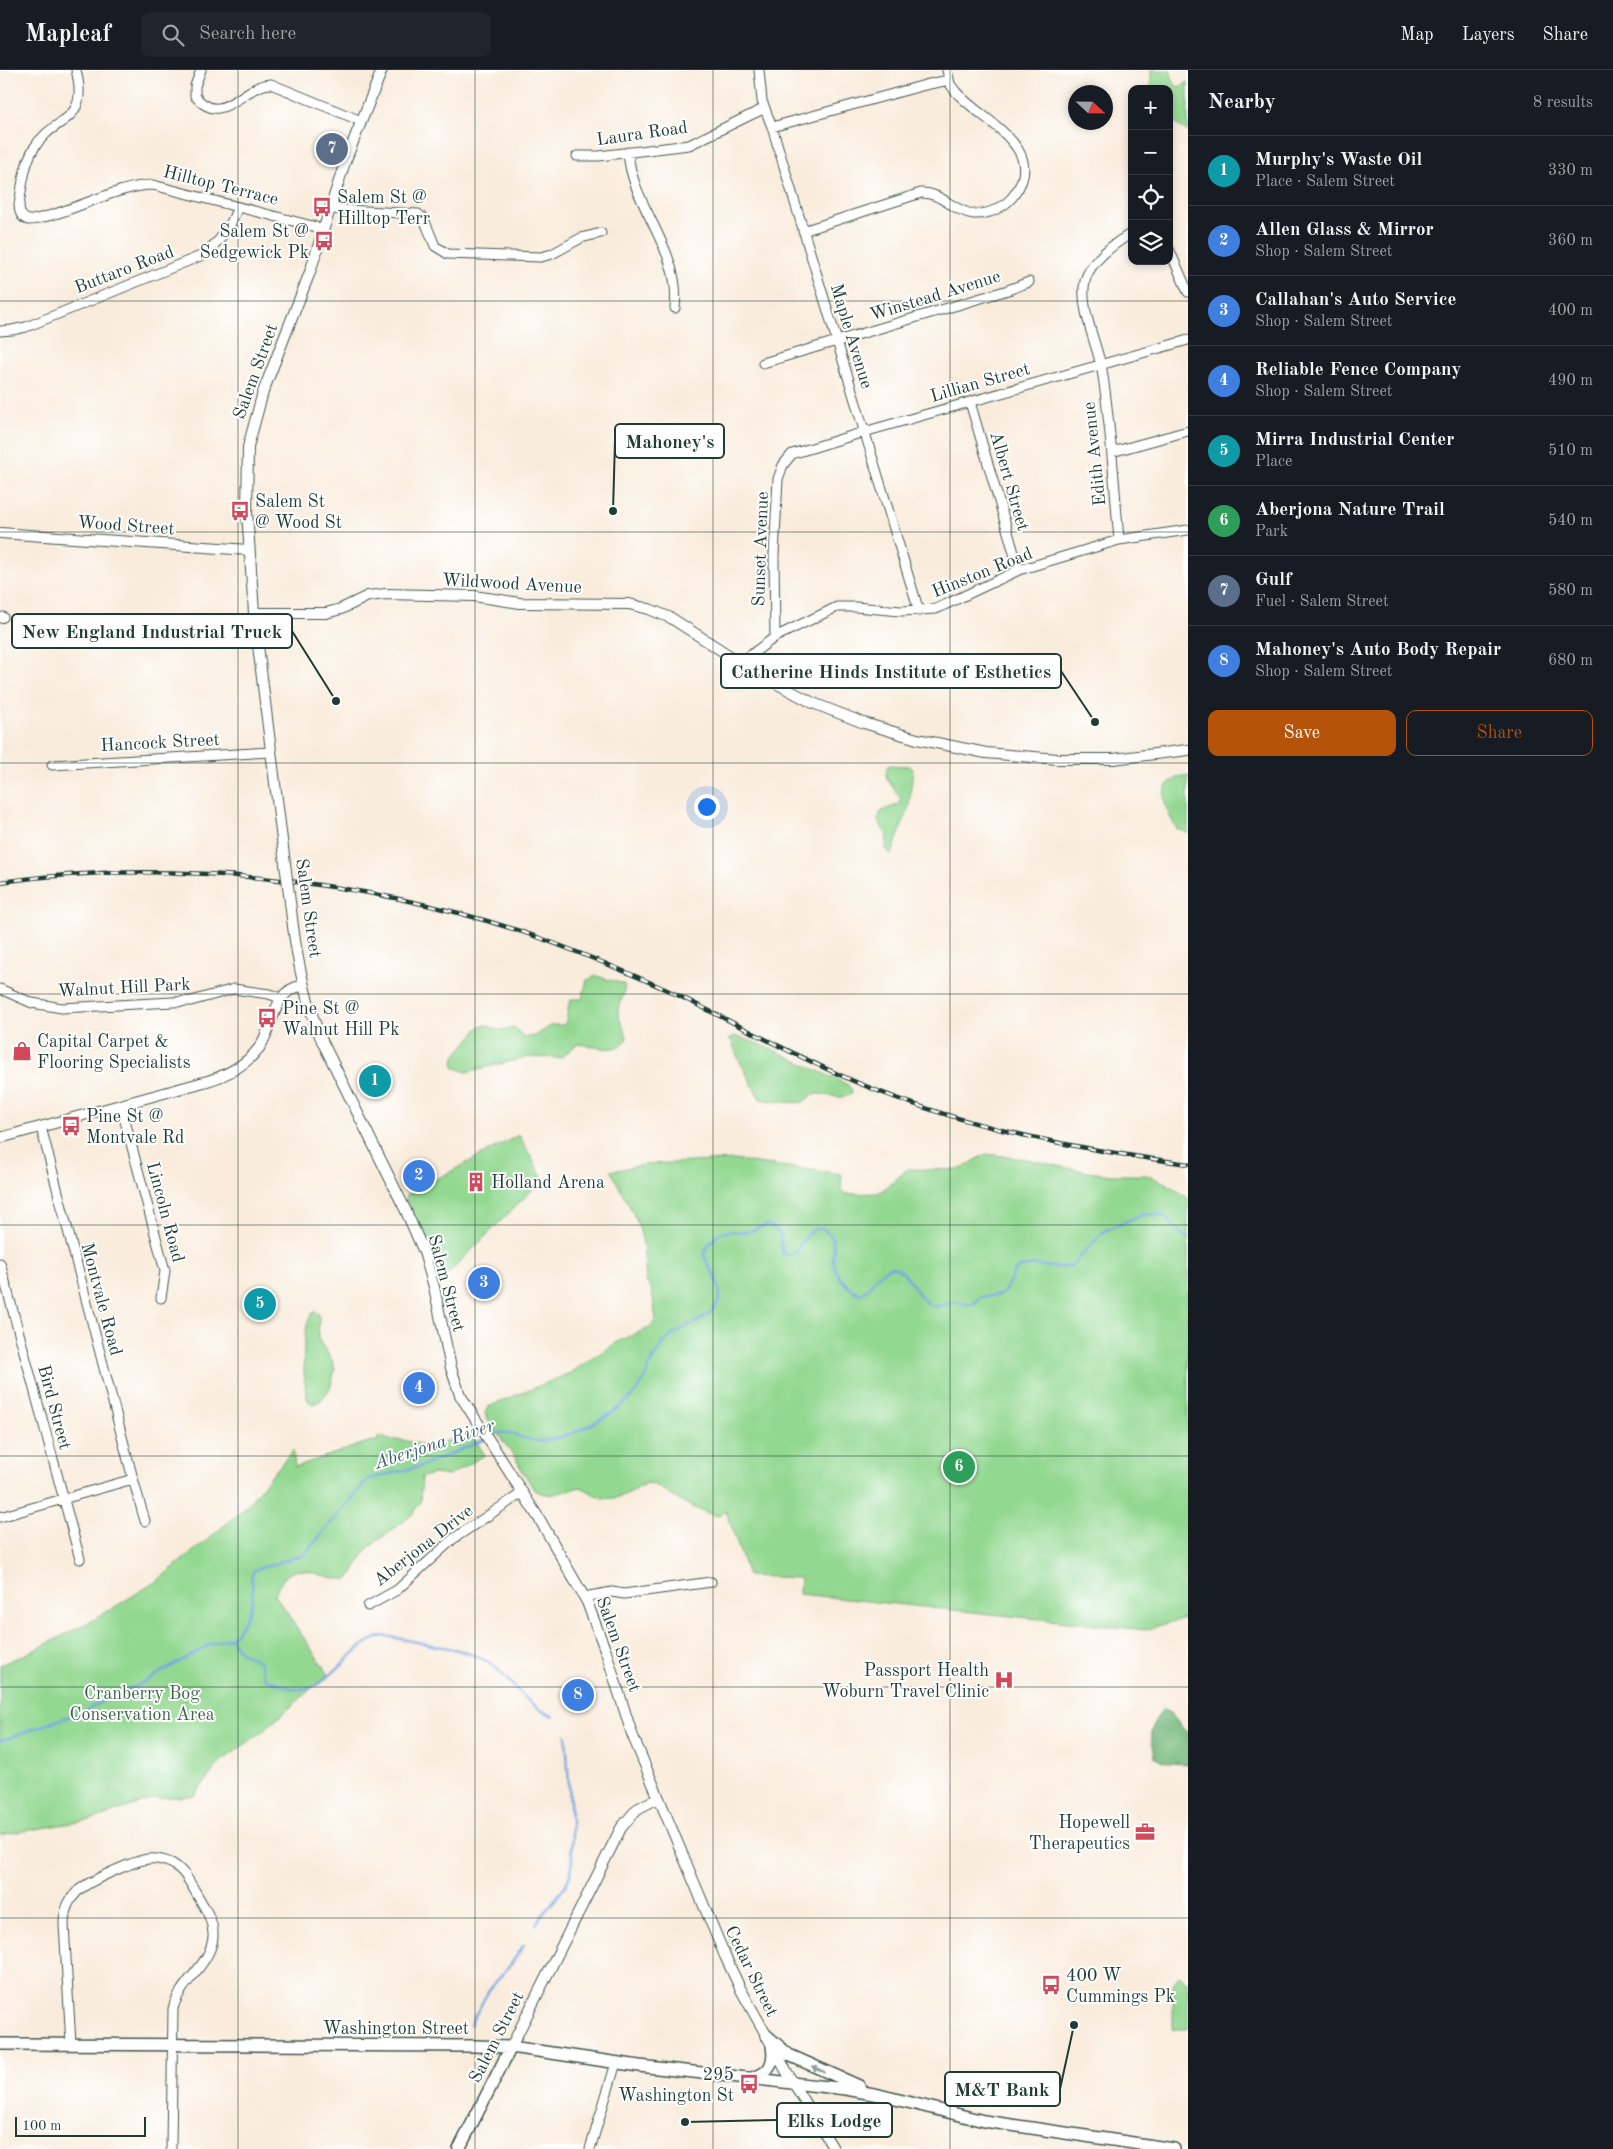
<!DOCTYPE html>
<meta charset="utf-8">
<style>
:root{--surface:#171b24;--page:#20242c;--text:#f1f3f6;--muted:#9ea1a6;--line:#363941;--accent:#b45309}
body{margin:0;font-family:"Old Standard TT",serif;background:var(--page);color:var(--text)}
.controls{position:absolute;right:15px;top:15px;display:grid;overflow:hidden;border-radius:10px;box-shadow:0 2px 8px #0003}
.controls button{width:45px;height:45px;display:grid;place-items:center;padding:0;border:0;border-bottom:1px solid var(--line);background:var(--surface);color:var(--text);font:25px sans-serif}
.compass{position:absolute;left:1068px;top:15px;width:45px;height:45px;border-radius:50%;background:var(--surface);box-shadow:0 2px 8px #0003;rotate:112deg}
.scale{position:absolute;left:15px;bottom:12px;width:131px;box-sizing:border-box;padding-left:5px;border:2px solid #1f3d34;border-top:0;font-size:14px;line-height:18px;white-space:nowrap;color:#1f3d34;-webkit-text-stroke:4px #fff;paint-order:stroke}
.you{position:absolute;left:706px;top:736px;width:18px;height:18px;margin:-12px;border:4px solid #fff;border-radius:50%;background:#1a73e8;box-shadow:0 0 0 8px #1a73e833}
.badge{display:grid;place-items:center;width:32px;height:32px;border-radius:50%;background:var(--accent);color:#fff;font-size:16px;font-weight:700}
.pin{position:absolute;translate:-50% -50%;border:2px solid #fff;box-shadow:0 1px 5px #0006}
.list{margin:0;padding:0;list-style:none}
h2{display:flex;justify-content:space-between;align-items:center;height:65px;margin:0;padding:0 20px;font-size:21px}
h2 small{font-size:16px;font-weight:400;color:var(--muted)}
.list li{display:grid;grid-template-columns:32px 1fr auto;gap:15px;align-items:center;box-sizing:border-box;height:70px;padding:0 20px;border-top:1px solid var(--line)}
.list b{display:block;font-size:19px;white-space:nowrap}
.list p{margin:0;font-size:16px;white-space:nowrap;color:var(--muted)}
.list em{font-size:16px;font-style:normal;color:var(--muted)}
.actions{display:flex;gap:10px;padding:15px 20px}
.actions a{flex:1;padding:11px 0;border:1px solid var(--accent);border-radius:10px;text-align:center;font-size:18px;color:var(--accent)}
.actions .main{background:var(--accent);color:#fff}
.icon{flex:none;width:28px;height:28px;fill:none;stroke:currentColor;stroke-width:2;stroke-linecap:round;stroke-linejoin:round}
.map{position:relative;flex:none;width:1188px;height:2079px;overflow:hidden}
header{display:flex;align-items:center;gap:30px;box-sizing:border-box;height:70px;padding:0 25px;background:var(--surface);border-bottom:1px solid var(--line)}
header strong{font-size:24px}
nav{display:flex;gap:28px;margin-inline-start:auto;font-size:18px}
.search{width:350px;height:45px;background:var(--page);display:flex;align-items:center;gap:12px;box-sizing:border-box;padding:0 18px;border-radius:10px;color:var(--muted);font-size:19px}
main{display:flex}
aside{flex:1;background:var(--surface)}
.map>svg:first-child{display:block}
</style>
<header>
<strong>Mapleaf</strong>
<div class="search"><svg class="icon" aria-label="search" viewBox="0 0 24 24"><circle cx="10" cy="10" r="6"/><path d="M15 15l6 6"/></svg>Search here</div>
<nav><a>Map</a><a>Layers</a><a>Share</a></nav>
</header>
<main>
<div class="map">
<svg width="1188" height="2079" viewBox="0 0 1188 2079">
<rect width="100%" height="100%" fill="#fff"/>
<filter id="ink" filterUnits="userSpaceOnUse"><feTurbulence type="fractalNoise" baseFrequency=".02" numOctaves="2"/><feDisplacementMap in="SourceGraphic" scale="10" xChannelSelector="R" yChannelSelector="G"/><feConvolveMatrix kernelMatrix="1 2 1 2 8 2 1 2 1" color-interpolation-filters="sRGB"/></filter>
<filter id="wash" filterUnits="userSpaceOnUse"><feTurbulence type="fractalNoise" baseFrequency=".0096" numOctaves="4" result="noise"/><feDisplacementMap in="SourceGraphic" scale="20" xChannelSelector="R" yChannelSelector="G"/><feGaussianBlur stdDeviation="1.12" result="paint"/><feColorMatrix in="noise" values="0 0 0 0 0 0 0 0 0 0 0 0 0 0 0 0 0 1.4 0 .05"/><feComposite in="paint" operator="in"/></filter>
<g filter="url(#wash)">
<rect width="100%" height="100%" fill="#f9ecdc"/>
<path fill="#93d891" stroke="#598a62" d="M1151 0H1170L1174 13 1178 17 1186 14 1188 11V61C1169 56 1169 34 1169 19H1151Z
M889 695 910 696 913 699 909 736 892 784 886 780 887 766 878 750 881 741 897 735 901 729 886 707 887 697Z
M1188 705V763L1177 759C1163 736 1153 711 1188 705Z
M596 906 624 914C627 923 619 931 618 941 618 951 625 957 627 967 621 987 592 975 577 974L561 988 529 987 467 1002 455 998 453 993 456 985 480 956 486 955 497 960 515 958 524 967 535 966 552 955H564C569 947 566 937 572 929H582L587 910Z
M735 966 770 978 848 1015 852 1020 851 1024C842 1031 828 1024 817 1024 811 1024 808 1029 803 1032 798 1034 767 1031 760 1029L739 990 732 972 729 969Z
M519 1065 543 1109 447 1205 431 1185 405 1126Z
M986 1084 1026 1089 1087 1102 1112 1105H1146L1168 1114 1188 1128V1547L1145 1560 799 1524 800 1508 748 1506 726 1440 719 1446C704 1443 688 1435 675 1428 665 1422 658 1414 647 1413 631 1421 615 1434 598 1426 591 1423 586 1419 580 1417L551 1425 541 1423 534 1420 514 1386 487 1349 485 1343 488 1337 570 1303 619 1271 649 1258 656 1250 652 1220 646 1212 643 1174 640 1161 636 1149 611 1101 648 1094 734 1090 842 1104 841 1119 845 1124 878 1123 890 1115 907 1099 959 1100Z
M316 1241 319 1244 318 1269 332 1290 335 1299 330 1319 320 1331 313 1334 308 1331C303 1314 299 1248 316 1241Z
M472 1365 485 1385 448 1406 434 1404 422 1407 420 1432 412 1445 367 1479 349 1509C315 1511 292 1480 275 1525L328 1604 262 1662 220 1692 194 1726 156 1728 90 1750 0 1765V1595L35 1580 95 1549 157 1511 242 1441 293 1380 295 1397 371 1371H378V1366L384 1367 388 1370H403L427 1376Z
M1180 1906 1188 1912V1959H1173V1915Z"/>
<path fill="#76b87b" stroke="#4a7a58" d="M1163 1639C1171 1640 1179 1656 1188 1663V1694L1169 1693 1155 1688C1152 1666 1147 1659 1163 1639Z"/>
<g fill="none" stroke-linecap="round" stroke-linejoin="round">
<path stroke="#76a7e1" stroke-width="2.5" d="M490 1366C506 1357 521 1370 538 1371 545 1371 557 1368 564 1366 593 1356 629 1337 644 1310 647 1306 647 1300 649 1296 654 1286 664 1272 672 1265 686 1255 711 1249 718 1232 724 1215 709 1200 704 1185L708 1175 720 1163 731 1161 747 1162 767 1155 773 1157 779 1162 783 1183 787 1185H794C801 1173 815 1145 831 1166 836 1173 832 1185 833 1193 835 1204 850 1222 861 1224 873 1217 879 1198 892 1197 912 1201 915 1231 935 1237L952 1232 972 1235 981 1227 999 1225 1004 1222 1014 1202 1020 1197 1035 1195 1062 1198 1072 1195 1104 1161 1142 1145 1156 1144 1165 1147 1183 1166 1188 1168
M230 1568 241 1582 260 1592 265 1609C275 1612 285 1617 295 1619 330 1624 350 1570 386 1566L458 1580 479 1587 492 1594 526 1629 542 1641 553 1646
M0 1671 87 1640 112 1626 139 1615 209 1575 230 1568 237 1562 248 1543 252 1531 253 1517 251 1507 254 1500 304 1485 368 1409 422 1396 486 1369
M536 1854C547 1837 566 1821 571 1802 574 1791 570 1779 572 1767L566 1665
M470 1955 489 1920 512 1893 524 1875"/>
</g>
</g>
<g filter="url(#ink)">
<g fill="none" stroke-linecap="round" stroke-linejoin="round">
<defs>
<path id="minor" d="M76 0C90 55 55 44 34 78 24 94 22 117 19 135 19 141 21 148 28 150 34 151 42 147 48 146 79 138 122 115 153 115L324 159
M201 0 195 16V26C222 59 242 15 271 14L361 51
M759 0 762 31 772 57 919 541
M772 57 925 15 949 10
M628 82C632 138 682 180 675 238
M577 86H599L689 75 765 38
M330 139 418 144 424 149 435 176 448 184 541 187 552 184 581 168 601 163
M803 161 921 123C941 122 954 142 974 144 989 145 1005 137 1014 125 1049 78 982 51 956 22L950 14 947 0
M1169 179 1188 222
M0 261 12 260 26 257 203 185 219 170 230 155 238 137
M763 293 1008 220 1029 212
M970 332 1019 500
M1112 382 1188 361
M1119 470C1114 413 1111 356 1102 300 1097 274 1079 237 1085 211 1090 191 1115 173 1132 163
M0 548 3 547
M775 567 774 485 778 409 783 395 792 384 864 362 1188 270
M740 593 775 567 837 537H855L901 541 936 539 1019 500 1119 470 1188 460
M52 695 270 682
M0 919 32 933 62 938 191 931 234 919 269 924 280 928
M121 1036 165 1201 161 1228
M0 1193 80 1489
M133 1409 145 1451
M0 1447 133 1409 41 1057
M584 1527 612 1522 624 1524 711 1512
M368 1536 397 1520 453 1469 522 1423
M71 1974 64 1854C64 1842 68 1831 76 1823 85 1812 134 1791 148 1789 156 1788 164 1790 171 1793 185 1800 191 1815 199 1828 206 1840 214 1852 213 1867 211 1895 179 1912 173 1939L171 2079
M793 2013 834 2079
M590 2079 616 1993"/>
<path id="tertiary" d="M0 463 249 480
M254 543H326L341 539 368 526 386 524 474 526 520 533 629 534 649 539 671 548 755 602 813 633 864 653 917 669 986 683 1058 689H1113L1188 680
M283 778 254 543 247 442 248 377 263 322 310 202 345 92 382 0
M291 840C296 886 304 929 322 971L405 1139 424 1182 434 1217 451 1298 460 1325 540 1450 587 1532 606 1582 632 1664 725 1886 740 1918 793 2013
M0 1068 204 1012C226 1006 245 996 259 978 274 957 273 919 302 916
M511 1977 621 1758 637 1739 658 1728"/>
<path id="secondary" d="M766 1965 789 1985 859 2016
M0 1974 474 1976 511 1977 639 1996 846 2019 879 2025 984 2051 1174 2079
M752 2008C770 2003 775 1993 772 1976
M459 2079 511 1977"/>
</defs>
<use href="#minor" stroke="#40574d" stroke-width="11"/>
<use href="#tertiary" stroke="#40574d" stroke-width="12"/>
<use href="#secondary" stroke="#40574d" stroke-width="14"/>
<use href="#minor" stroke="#fff" stroke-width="9"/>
<use href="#tertiary" stroke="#fff" stroke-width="10"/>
<use href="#secondary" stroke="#fff" stroke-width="11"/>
<defs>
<path id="rail" d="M0 812C173 788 375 810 540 868 583 884 625 901 667 920 732 951 796 987 863 1015 967 1058 1077 1079 1188 1094"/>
</defs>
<use href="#rail" stroke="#1f3d34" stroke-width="4.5"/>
<use href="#rail" stroke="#fff" stroke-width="2.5" stroke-dasharray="8" stroke-linecap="butt"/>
<defs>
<path id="tertiary-bridge" d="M283 778 291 840"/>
</defs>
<use href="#tertiary-bridge" stroke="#40574d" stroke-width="12" stroke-linecap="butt"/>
<use href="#tertiary-bridge" stroke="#fff" stroke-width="10"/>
</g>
<defs><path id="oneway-solid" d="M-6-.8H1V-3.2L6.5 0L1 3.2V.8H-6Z" transform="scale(1.25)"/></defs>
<use fill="#8f9e9a" href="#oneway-solid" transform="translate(818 1999) rotate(-157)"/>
</g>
<path fill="none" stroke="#1f3d34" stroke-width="1" stroke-opacity="0.55" d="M238 0V2079M475 0V2079M713 0V2079M950 0V2079M0 231H1188M0 462H1188M0 693H1188M0 924H1188M0 1155H1188M0 1386H1188M0 1617H1188M0 1848H1188"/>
<defs>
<symbol id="bus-bare" viewBox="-9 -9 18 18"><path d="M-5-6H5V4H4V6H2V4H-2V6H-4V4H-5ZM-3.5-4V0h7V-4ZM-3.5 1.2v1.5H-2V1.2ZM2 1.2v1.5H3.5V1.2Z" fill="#d1495b" stroke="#fff" stroke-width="2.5" paint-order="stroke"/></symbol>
<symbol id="shop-bare" viewBox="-9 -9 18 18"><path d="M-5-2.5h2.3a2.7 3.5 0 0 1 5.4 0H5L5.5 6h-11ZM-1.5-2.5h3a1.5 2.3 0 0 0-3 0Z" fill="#d1495b" stroke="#fff" stroke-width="2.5" paint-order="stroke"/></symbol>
<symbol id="building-bare" viewBox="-9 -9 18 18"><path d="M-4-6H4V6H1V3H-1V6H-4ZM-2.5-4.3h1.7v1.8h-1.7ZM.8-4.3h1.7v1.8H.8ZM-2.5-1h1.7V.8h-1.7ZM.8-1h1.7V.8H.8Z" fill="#d1495b" stroke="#fff" stroke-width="2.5" paint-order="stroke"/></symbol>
<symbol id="hospital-bare" viewBox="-9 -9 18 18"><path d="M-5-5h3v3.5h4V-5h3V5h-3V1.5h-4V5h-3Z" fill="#d1495b" stroke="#fff" stroke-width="2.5" paint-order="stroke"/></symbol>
<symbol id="office-bare" viewBox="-9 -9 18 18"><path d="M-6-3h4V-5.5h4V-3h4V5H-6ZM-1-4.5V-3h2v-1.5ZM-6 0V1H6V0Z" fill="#d1495b" stroke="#fff" stroke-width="2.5" paint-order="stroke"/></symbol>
</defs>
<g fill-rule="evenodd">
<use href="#bus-bare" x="308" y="123" width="28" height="28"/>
<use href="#bus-bare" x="310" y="157" width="28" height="28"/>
<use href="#bus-bare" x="226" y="427" width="28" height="28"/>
<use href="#bus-bare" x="253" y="934" width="28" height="28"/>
<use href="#shop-bare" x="8" y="967" width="28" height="28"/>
<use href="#bus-bare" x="57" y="1042" width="28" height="28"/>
<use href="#building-bare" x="462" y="1098" width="28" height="28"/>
<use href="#hospital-bare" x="990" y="1596" width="28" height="28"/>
<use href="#office-bare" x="1131" y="1748" width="28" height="28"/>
<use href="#bus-bare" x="1037" y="1901" width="28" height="28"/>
<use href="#bus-bare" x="735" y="2000" width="28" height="28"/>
</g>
<g text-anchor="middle" stroke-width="4" stroke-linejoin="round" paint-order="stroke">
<g font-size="18" fill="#1f3d34" stroke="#fff">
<text transform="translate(642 63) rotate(-8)" y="6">Laura Road</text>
<text transform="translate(221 115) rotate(14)" y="6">Hilltop Terrace</text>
<text transform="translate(124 199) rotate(-21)" y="6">Buttaro Road</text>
<text transform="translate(935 225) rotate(-17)" y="6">Winstead Avenue</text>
<text transform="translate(852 266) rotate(73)" y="6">Maple Avenue</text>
<text transform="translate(255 301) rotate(-70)" y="6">Salem Street</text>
<text transform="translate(980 312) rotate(-16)" y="6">Lillian Street</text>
<text transform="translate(1094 384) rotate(-96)" y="6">Edith Avenue</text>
<text transform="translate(1010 411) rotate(74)" y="6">Albert Street</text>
<text transform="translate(126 455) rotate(4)" y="6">Wood Street</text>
<text transform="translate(760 479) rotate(-88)" y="6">Sunset Avenue</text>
<text transform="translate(982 502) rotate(-22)" y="6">Hinston Road</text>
<text transform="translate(512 513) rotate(3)" y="6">Wildwood Avenue</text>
<text transform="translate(160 672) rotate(-3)" y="6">Hancock Street</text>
<text transform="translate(309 838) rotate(82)" y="6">Salem Street</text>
<text transform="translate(124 917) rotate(-3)" y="6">Walnut Hill Park</text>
<text transform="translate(166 1142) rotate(75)" y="6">Lincoln Road</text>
<text transform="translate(447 1213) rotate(75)" y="6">Salem Street</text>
<text transform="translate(102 1229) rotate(75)" y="6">Montvale Road</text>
<text transform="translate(55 1337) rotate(75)" y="6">Bird Street</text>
<text transform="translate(423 1475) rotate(-38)" y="6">Aberjona Drive</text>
<text transform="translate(619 1574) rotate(70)" y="6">Salem Street</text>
<text transform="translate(752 1901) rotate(64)" y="6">Cedar Street</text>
<text x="396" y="1964">Washington Street</text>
<text transform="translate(496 1967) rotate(-63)" y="6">Salem Street</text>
</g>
<g font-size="18" fill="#1f3d34" stroke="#fff" text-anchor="start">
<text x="337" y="133">Salem St @<tspan x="337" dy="21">Hilltop Terr</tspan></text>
<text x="309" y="167" text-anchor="end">Salem St @<tspan x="309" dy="21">Sedgewick Pk</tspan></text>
<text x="255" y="437">Salem St<tspan x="255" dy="21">@ Wood St</tspan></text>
<text x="282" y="944">Pine St @<tspan x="282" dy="21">Walnut Hill Pk</tspan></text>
<text x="37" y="977">Capital Carpet &amp;<tspan x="37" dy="21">Flooring Specialists</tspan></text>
<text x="86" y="1052">Pine St @<tspan x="86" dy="21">Montvale Rd</tspan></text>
<text x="491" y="1118">Holland Arena</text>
<text x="989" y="1606" text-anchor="end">Passport Health<tspan x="989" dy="21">Woburn Travel Clinic</tspan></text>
<text x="1130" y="1758" text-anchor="end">Hopewell<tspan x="1130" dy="21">Therapeutics</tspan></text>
<text x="1066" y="1911">400 W<tspan x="1066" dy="21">Cummings Pk</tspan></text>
<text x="734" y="2010" text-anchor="end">295<tspan x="734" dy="21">Washington St</tspan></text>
</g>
<g font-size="18" fill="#3c644b" stroke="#fff">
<text x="142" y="1629">Cranberry Bog<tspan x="142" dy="21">Conservation Area</tspan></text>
</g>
<g font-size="19" font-style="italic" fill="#3d6271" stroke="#fff">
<text transform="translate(434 1373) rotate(-18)" y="7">Aberjona River</text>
</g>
</g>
<path fill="none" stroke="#1f3d34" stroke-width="2" d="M613 441L615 371M336 631L292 561M1095 652L1061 601M1074 1955L1060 2019M685 2052L777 2050"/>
<g fill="#1f3d34" stroke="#fff" stroke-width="2">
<circle cx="613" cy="441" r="5"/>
<circle cx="336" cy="631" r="5"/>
<circle cx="1095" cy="652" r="5"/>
<circle cx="1074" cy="1955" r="5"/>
<circle cx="685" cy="2052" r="5"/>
</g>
<g fill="#fff" stroke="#1f3d34" stroke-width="2">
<rect x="615" y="354" width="109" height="34" rx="5"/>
<rect x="12" y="544" width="280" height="34" rx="5"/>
<rect x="721" y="584" width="340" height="34" rx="5"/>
<rect x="945" y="2002" width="115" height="34" rx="5"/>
<rect x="777" y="2033" width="115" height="34" rx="5"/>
</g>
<g font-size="19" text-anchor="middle" font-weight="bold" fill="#1f3d34">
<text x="670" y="378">Mahoney's</text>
<text x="152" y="568">New England Industrial Truck</text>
<text x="891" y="608">Catherine Hinds Institute of Esthetics</text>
<text x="1002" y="2026">M&amp;T Bank</text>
<text x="834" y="2057">Elks Lodge</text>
</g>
</svg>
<div class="controls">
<button>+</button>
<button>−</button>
<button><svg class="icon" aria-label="locate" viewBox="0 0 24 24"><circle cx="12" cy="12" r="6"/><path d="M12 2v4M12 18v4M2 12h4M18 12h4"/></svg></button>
<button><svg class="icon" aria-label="layers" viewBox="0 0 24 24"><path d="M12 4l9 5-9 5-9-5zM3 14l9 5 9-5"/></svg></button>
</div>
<svg class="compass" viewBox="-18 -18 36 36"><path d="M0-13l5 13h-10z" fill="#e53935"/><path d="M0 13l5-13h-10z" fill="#9ea1a6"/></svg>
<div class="scale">100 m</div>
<div class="you"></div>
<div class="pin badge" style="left:375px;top:1011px;background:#0f9aa8">1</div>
<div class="pin badge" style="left:419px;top:1106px;background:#3f7fe0">2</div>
<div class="pin badge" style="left:484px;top:1213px;background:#3f7fe0">3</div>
<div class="pin badge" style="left:419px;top:1318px;background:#3f7fe0">4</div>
<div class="pin badge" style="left:260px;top:1234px;background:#0f9aa8">5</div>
<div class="pin badge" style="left:959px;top:1397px;background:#2e9e5b">6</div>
<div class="pin badge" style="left:332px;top:79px;background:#5c6f8a">7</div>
<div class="pin badge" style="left:578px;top:1625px;background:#3f7fe0">8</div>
</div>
<aside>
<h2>Nearby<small>8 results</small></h2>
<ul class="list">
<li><span class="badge" style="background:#0f9aa8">1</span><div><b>Murphy's Waste Oil</b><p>Place · Salem Street</p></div><em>330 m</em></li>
<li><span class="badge" style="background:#3f7fe0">2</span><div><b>Allen Glass &amp; Mirror</b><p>Shop · Salem Street</p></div><em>360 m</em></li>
<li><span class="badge" style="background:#3f7fe0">3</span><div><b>Callahan's Auto Service</b><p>Shop · Salem Street</p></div><em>400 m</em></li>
<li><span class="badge" style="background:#3f7fe0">4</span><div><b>Reliable Fence Company</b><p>Shop · Salem Street</p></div><em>490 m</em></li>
<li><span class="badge" style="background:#0f9aa8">5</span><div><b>Mirra Industrial Center</b><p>Place</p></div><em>510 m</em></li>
<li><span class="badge" style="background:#2e9e5b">6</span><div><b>Aberjona Nature Trail</b><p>Park</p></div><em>540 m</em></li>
<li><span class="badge" style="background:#5c6f8a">7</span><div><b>Gulf</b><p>Fuel · Salem Street</p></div><em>580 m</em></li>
<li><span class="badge" style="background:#3f7fe0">8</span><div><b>Mahoney's Auto Body Repair</b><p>Shop · Salem Street</p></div><em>680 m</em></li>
</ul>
<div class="actions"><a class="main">Save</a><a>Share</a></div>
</aside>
</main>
